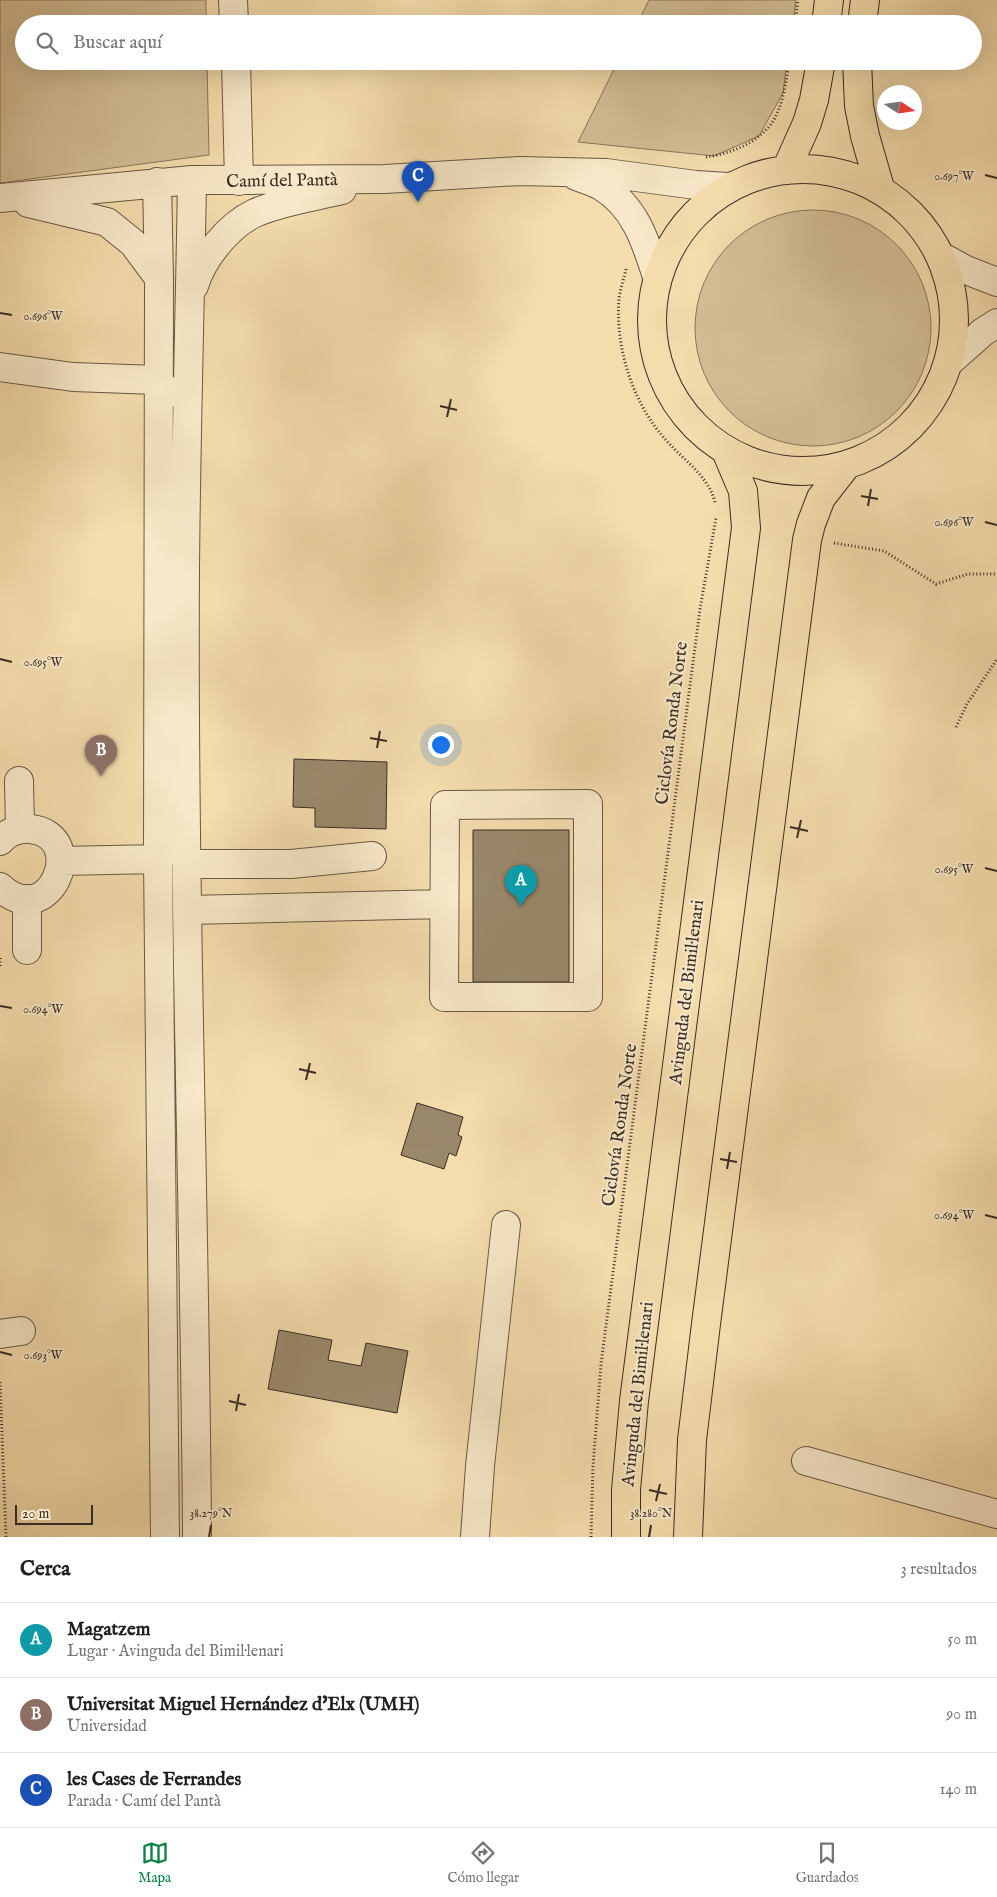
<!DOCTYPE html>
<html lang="es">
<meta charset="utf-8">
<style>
:root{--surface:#fff;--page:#f2f2f2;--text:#202124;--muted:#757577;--line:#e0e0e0;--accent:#0b8043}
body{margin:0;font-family:"IM FELL English",serif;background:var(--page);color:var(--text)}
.compass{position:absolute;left:877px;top:85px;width:45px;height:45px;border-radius:50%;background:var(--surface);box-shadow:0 5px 20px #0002;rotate:102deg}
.scale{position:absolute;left:15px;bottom:12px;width:78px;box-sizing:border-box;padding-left:5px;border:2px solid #392d25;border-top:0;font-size:14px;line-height:18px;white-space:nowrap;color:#392d25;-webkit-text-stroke:4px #f8e8c9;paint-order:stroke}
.you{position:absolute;left:440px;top:744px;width:18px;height:18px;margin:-12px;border:4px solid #fff;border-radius:50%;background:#1a73e8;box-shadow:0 0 0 8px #1a73e833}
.badge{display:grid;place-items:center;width:32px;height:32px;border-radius:50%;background:var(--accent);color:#fff;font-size:16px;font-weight:700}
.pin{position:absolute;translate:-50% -41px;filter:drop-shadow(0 1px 2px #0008)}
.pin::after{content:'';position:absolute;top:26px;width:18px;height:15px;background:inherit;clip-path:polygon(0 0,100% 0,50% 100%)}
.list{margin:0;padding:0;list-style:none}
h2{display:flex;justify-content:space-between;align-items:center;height:65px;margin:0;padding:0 20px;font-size:21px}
h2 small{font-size:16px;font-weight:400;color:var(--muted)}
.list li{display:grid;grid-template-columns:32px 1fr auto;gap:15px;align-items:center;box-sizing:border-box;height:75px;padding:0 20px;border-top:1px solid var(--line)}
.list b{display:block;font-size:19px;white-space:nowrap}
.list p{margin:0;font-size:16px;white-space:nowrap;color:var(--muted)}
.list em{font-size:16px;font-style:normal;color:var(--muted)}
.icon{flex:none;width:28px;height:28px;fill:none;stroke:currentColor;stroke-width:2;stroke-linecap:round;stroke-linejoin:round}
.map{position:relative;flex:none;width:997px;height:1537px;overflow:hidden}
.search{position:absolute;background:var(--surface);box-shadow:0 5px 20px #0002;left:15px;right:15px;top:15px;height:55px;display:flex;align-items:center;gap:12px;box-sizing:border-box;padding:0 18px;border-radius:28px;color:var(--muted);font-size:19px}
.sheet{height:290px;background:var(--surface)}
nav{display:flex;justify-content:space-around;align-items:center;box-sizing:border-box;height:70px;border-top:1px solid var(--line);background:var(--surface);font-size:14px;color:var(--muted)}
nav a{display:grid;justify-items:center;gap:2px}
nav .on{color:var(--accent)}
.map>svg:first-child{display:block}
</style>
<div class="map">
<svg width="997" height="1537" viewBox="0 0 997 1537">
<rect width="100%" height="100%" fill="#f4dcac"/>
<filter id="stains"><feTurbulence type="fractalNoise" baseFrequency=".004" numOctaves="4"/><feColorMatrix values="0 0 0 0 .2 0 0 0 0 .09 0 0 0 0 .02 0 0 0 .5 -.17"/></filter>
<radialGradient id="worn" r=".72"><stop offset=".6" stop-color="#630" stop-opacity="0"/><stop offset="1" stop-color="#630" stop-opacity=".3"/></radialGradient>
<path fill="#d4be95" stroke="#86765d" d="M0 0H206V24H24V61H207L209 155 0 183Z
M649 0H796L793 24H637Z
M618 61H787L783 93 759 136 714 156 578 142Z
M695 328a118 118 0 1 1 236 0a118 118 0 1 1-236 0Z"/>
<path fill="#9a886b" stroke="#392d25" d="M294 759 387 762 386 829 315 827V808L293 807Z
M473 830H569V982H473Z
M417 1103 463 1117 458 1135 462 1137 456 1156 449 1153 444 1169 401 1155Z
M279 1330 332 1340 328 1360 361 1366 366 1343 408 1351 397 1413 268 1389Z"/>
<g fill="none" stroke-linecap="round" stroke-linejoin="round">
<defs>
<path id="minor" d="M233 0 234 24
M236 61 239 181
M576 176C584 179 594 182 601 186 635 206 646 242 657 277
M192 180C190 310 186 439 185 569 183 892 195 1214 197 1537
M157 182 159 278 158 859 165 1537
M0 198 192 180 385 179 519 171 606 173 696 185 728 187
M28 203 107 222 133 243 159 278
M942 257 966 270 997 282
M194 286C202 258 229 225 255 213 282 201 314 197 342 190
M949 362 983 332 997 323
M0 367 73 377 157 380 169 393
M19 781 20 829
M588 804V997H444L445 805Z
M0 841C8 832 19 828 31 829 90 836 50 934 0 887
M61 861 158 859 171 846
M187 864H291L372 856
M27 899V950
M188 910 444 904
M0 1334 21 1331
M806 1461 997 1514
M475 1537 480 1466 506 1225"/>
<path id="major" d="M826 24 829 0
M862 24 865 0
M857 61 859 106 865 136 880 188
M787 168 807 123 814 100 821 61
M652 320a151 151 0 1 1 302 0a151 151 0 1 1-302 0Z
M626 1537V1490L634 1401 746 528 743 491 726 451
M688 1537 692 1440 706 1324 807 540 811 524 821 498 846 466"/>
</defs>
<use href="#minor" stroke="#685947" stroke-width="30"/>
<use href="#major" stroke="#392d25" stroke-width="30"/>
<path stroke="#392d25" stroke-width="3" stroke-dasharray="1 2.5" stroke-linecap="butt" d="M795 24 798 0
M706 157C729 154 756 144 771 124 782 110 787 80 789 61
M626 269C624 279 620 289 619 299 615 348 633 404 666 440 684 461 708 475 715 502
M834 543 884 551 936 584 968 574H997
M956 727 967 704 997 659
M0 966V957
M0 1382 6 1537
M591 1537 593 1466 601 1364 700 609 716 518"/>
<use href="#minor" stroke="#f8e8c9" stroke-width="28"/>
<use href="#major" stroke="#f4dcac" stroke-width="28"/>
</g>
<path fill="none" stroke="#392d25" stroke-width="2" d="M985 175 997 178M0 313 12 315M440 406 457 410M447 417 451 399M861 496 878 499M868 506 871 489M985 522 997 525M0 659 12 662M370 738 387 741M377 748 380 731M790 827 808 831M797 838 801 820M985 868 997 871M0 1006 12 1008M299 1069 316 1073M306 1080 310 1063M720 1159 737 1162M727 1169 730 1152M985 1215 997 1218M0 1352 12 1355M229 1401 246 1405M236 1411 239 1394M649 1490 667 1494M656 1501 660 1484M209 1537 211 1525M649 1537 651 1525"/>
<g text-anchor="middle" stroke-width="4" stroke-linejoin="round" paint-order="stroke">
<g font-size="18" fill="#392d25" stroke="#f8e8c9">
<text transform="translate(282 180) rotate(-1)" y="6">Camí del Pantà</text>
<text transform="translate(671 723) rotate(-83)" y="6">Ciclovía Ronda Norte</text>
<text transform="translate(686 992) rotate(-83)" y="6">Avinguda del Bimil·lenari</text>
<text transform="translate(619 1125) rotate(-82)" y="6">Ciclovía Ronda Norte</text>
<text transform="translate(637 1394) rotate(-84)" y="6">Avinguda del Bimil·lenari</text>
</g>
</g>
<g font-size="12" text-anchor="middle" fill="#392d25" stroke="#f8e8c9" stroke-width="4" stroke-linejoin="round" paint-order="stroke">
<text x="954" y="180">0.697°W</text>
<text x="43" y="320">0.696°W</text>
<text x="954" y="526">0.696°W</text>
<text x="43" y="666">0.695°W</text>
<text x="954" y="873">0.695°W</text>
<text x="43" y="1013">0.694°W</text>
<text x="954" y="1219">0.694°W</text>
<text x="43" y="1359">0.693°W</text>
<text x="211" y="1517">38.279°N</text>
<text x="651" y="1517">38.280°N</text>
</g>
<rect width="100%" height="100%" filter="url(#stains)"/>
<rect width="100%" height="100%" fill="url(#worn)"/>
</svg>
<svg class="compass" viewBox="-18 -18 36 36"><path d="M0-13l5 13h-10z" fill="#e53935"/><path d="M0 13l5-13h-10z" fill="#757577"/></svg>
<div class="scale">20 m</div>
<div class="you"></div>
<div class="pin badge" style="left:521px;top:906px;background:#0f9aa8">A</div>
<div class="pin badge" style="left:101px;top:776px;background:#8d6e63">B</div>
<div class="pin badge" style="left:418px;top:202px;background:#1a4fb4">C</div>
<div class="search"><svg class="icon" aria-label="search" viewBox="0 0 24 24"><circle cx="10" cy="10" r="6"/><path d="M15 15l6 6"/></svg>Buscar aquí</div>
</div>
<section class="sheet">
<h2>Cerca<small>3 resultados</small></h2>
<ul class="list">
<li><span class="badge" style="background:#0f9aa8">A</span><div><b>Magatzem</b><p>Lugar · Avinguda del Bimil·lenari</p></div><em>50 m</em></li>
<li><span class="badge" style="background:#8d6e63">B</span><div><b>Universitat Miguel Hernández d'Elx (UMH)</b><p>Universidad</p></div><em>90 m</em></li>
<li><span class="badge" style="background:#1a4fb4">C</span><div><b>les Cases de Ferrandes</b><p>Parada · Camí del Pantà</p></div><em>140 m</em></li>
</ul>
</section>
<nav>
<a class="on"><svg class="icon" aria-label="map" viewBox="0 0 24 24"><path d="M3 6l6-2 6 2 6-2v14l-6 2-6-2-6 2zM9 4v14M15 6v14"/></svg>Mapa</a>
<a><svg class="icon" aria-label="directions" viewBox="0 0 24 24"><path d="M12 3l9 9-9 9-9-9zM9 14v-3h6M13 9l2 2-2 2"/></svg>Cómo llegar</a>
<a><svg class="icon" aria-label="saved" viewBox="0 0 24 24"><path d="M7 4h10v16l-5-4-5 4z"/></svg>Guardados</a>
</nav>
